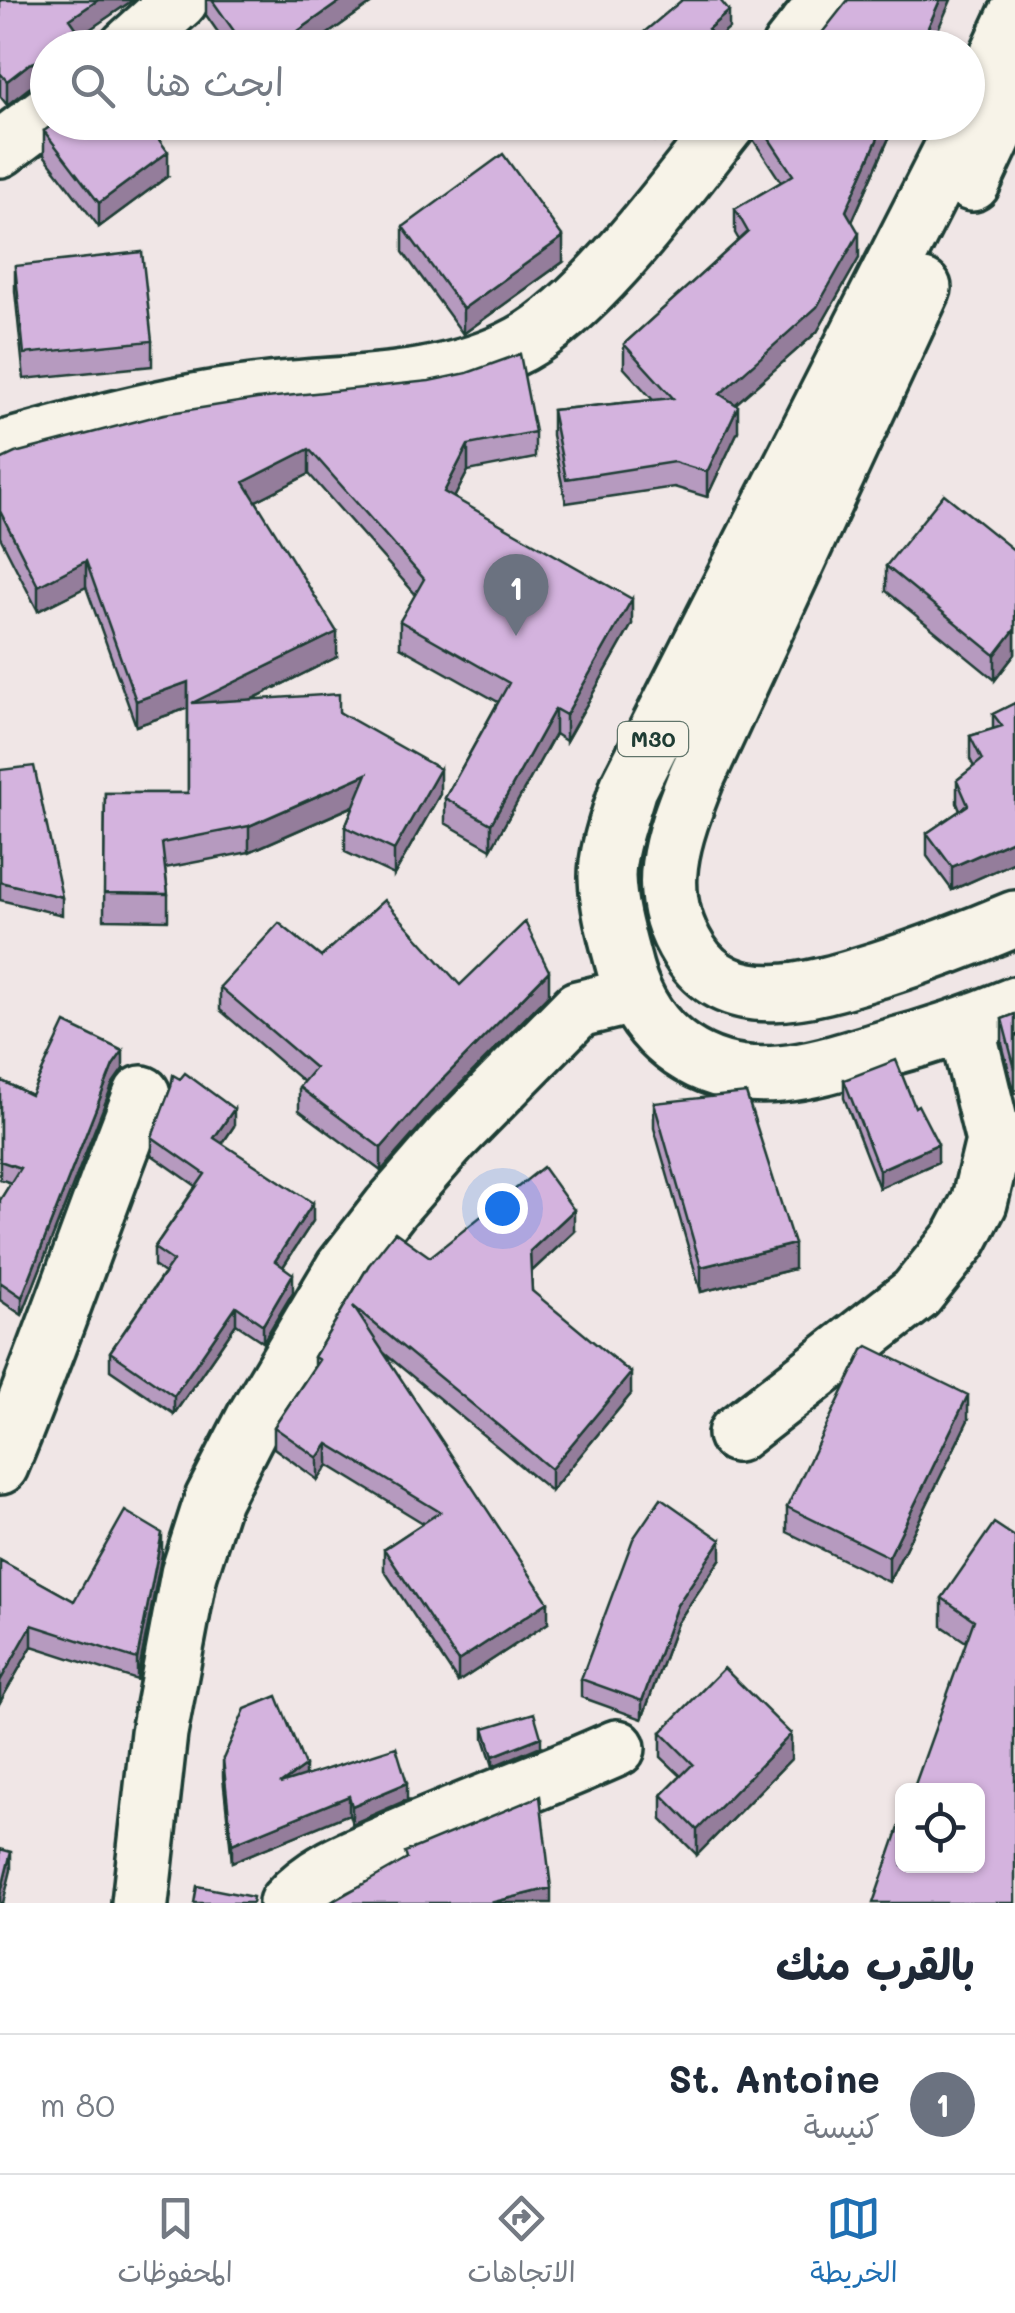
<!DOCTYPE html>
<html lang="ar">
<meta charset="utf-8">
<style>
:root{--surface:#fff;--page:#f2f2f3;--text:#1f2937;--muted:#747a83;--line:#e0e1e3;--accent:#1f6fb2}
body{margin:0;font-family:Mali,"Playpen Sans Arabic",sans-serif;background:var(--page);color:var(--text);direction:rtl}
.controls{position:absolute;right:30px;bottom:30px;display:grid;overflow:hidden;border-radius:15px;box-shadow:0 2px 8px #0004}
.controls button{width:90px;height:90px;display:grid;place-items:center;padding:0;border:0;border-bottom:2px solid var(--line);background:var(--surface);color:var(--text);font:50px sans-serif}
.you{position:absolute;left:502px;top:1208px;width:35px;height:35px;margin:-25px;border:8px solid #fff;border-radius:50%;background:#1a73e8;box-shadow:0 0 0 15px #1a73e833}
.badge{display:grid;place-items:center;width:65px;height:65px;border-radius:50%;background:var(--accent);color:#fff;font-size:32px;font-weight:700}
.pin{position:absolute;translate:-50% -82px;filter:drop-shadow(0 2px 5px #0008)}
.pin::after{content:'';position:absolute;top:52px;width:35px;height:30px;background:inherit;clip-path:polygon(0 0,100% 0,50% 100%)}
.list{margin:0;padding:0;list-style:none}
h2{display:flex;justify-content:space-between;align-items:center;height:130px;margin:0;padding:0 40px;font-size:42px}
h2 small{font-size:32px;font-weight:400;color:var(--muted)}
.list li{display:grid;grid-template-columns:65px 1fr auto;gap:30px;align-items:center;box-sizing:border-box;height:140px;padding:0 40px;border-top:2px solid var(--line)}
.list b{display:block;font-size:38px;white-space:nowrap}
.list p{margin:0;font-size:32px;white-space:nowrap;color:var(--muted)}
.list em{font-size:32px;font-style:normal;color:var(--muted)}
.icon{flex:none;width:55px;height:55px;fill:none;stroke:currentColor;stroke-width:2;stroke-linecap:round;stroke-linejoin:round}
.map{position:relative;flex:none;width:1015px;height:1903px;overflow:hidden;direction:ltr}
.search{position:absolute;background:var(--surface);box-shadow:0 2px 8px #0004;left:30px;right:30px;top:30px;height:110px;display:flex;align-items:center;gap:25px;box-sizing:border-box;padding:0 35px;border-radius:55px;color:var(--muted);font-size:38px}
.sheet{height:270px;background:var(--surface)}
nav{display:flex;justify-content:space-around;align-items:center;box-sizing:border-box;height:140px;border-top:2px solid var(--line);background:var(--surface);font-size:28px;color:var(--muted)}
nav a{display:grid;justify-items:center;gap:5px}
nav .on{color:var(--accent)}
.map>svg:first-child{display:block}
</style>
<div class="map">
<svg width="1015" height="1903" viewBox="0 0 1015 1903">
<rect width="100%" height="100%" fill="#f0e6e6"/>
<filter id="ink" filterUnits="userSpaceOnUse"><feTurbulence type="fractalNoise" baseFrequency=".01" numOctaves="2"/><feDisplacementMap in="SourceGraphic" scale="20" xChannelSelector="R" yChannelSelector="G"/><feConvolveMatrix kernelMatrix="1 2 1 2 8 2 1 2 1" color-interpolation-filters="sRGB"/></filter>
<g filter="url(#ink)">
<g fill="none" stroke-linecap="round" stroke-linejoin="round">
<defs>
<path id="street" d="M127 48 180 0
M790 48 828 0
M0 149 48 113
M0 450C82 427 168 403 253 393 342 382 440 388 521 344 592 305 677 187 729 122
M736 1434 916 1294 960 1239 979 1203 994 1141 966 1026
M0 1466C52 1343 93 1217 142 1094
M140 1903 159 1733 189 1574 213 1499 254 1419 343 1269 391 1207 452 1137 578 1009 632 996
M287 1903C316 1869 360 1855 401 1837 472 1806 546 1780 617 1748"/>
<path id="highway" d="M968 120 1015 18
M966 122 628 788C620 816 607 849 607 877 608 908 617 938 625 968 645 1040 704 1081 780 1074 815 1071 850 1059 884 1049 929 1037 972 1023 1015 1005
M972 183 1015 91
M923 288 697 776C673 837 651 891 689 951 731 1018 817 989 878 970 925 955 970 938 1015 919"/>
</defs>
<use href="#street" stroke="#1f3d34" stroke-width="62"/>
<use href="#highway" stroke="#1f3d34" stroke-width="62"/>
<use href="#street" stroke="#f7f3e8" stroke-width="55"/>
<use href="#highway" stroke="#f7f3e8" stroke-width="55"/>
</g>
<path fill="#b69abf" stroke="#1f3d34" stroke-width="2.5" d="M0 0H133L81 35 48 48V83L43 82 29 88 7 105 0 96Z
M206 0H376L308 48H229L206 15Z
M641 122H677L655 140Z
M754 122H896L852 222 859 258 817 332 735 404 738 431 707 497 674 487 566 503 552 435V410L653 400 624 368V344L739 240 735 233V209L781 182 754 141Z
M44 131 168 176 99 227 44 155Z
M403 227 563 262 463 334 403 252Z
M15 266 152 341V366L24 379 15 291Z
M535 432V458L468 471 454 498 632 624 566 741 555 734 491 849 445 823V798L498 702 400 647V621L416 595 309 474 256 501 337 657 251 700 339 712 440 794 394 875 345 852V827L354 806 249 852 165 868 168 894V920L104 919 105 793H188V708L136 726 86 587 38 611 0 537V460Z
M1015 551V654L995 680 886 591V566Z
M1015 703V862L952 890 927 856V833L960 811 957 803V780L974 767 970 759V736L993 729V714Z
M0 770 62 897V915L0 900Z
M321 957 460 985 549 994 430 1115 381 1171 299 1110V1087L304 1082 220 1010V987Z
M1015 1014V1094L1002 1044V1019Z
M123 1069 113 1083 22 1315 0 1300V1200L11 1183 0 1179V1080L31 1095Z
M844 1080 938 1162 879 1188 844 1098Z
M171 1087 234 1126 222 1144 313 1221 283 1267 293 1292 263 1342 236 1324 174 1414 110 1370V1352L164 1273 154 1266V1248L196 1186 152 1155V1137Z
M654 1103 794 1269 701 1292 654 1128Z
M574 1232 531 1272 532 1291 631 1394 551 1491 384 1353 548 1623 458 1682 384 1570V1549L423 1523 328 1465 318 1480 274 1448V1427L314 1367V1357L369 1265 430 1257Z
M968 1420 889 1582 787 1532V1507Z
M1015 1537 966 1642 942 1626V1598Z
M162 1554 137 1680 32 1646 0 1702V1560L74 1601Z
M721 1558 677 1623 642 1719 581 1697V1679Z
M484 1728 541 1746 493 1766 484 1738Z
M661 1732 791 1759 697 1855 662 1820V1795L681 1776 661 1757Z
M223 1759 305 1776 407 1800 352 1824 349 1814 232 1862 223 1777Z"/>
<path fill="#947d9b" stroke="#1f3d34" stroke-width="2.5" d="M98 0H133L70 43V19Z
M342 0H376L308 48H274Z
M940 0H951L930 48H919Z
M729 11V29L708 47V29Z
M43 59V82L29 88 7 105V81L29 64Z
M655 122H677L655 140Z
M885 122H896L846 235V211Z
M168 152V176L99 227V203Z
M859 233V258L817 332 720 418V394Z
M563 237V262L463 334V309Z
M738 406V431L707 497V472Z
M468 445V471L444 517V492Z
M309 449V474L244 507V482Z
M86 561V587L38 611V586Z
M632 599V624L566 741V715Z
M1015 629V654L995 680V655Z
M337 632V657L192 729V703Z
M188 682V708L136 726V701Z
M555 709V734L491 849V824Z
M440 769V794L394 875V850Z
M367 774V800L249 852V826Z
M1015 839V862L952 890V867Z
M549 971V994L430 1115 381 1171V1148L430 1092Z
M123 1051V1069L113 1083 22 1315V1297L113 1065Z
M234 1109V1126L214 1156V1138Z
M938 1144V1162L879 1188V1170Z
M313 1203V1221L275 1279V1261Z
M574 1210V1232L530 1273V1251Z
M794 1244V1269L701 1292V1267Z
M293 1274V1292L263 1342V1325Z
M236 1306V1324L174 1414V1396Z
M631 1373V1394L551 1491V1469Z
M968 1395V1420L889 1582V1557Z
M328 1444V1465L318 1480V1458Z
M162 1533V1554L137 1680V1659Z
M721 1540V1558L677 1623 642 1719V1701L677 1605Z
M548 1602V1623L458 1682V1661Z
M32 1625V1646L0 1702V1681Z
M791 1734V1759L697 1855V1830Z
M541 1737V1746L493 1766V1756Z
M305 1766V1784H280Z
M407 1783V1800L352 1824V1806Z
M349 1796V1814L232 1862V1844Z
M11 1852V1870L3 1903H0V1896Z
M551 1888V1903H490Z"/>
<path fill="#d4b3de" stroke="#1f3d34" stroke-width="2.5" d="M0 0H98L70 19 90 48H48V59H43L29 64 7 81 0 73Z
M212 0H342L274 48H246Z
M682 0H720L729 11 708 29 723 48H625Z
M848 0H940L919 48H809L814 43Z
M56 122H146L168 152 99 203 44 131Z
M758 122H885L846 211 859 233 817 307 720 394 738 406 707 472 674 462 566 479 552 410 673 398 624 344 748 232 735 209 793 175Z
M503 154 563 237 463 309 403 227Z
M142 252 152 341 24 354 15 266Z
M520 354 535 432 468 445 444 492 632 599 566 715 555 709 491 824 445 798 509 683 400 621 424 579 309 449 244 482 337 632 192 703 339 694V712L440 769 394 850 345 827 367 774 249 826 162 843 168 894 104 893 105 793H188V682L136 701 86 561 38 586 0 511V460L15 453 164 414 257 399 429 381 467 373Z
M944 494 1015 551V629L995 655 886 566Z
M1015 703V839L952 867 927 833 968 805 957 780 982 760 970 736 1002 726 993 714Z
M34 766 62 897 0 882V770Z
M384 900 460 985 525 922 549 971 430 1092 381 1148 299 1087 315 1068 220 987 279 923 321 957Z
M1015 1014V1069L1002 1019Z
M65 1023 123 1051 113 1065 22 1297 0 1282V1200L20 1168 0 1161V1080L31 1095Z
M896 1060 915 1107 918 1105 938 1144 879 1170 844 1080Z
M185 1073 234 1109 214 1138 313 1203 275 1261 293 1274 263 1325 236 1306 174 1396 110 1352 173 1261 154 1248 205 1174 152 1137 171 1087 173 1075 180 1079Z
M746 1093 794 1244 701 1267 654 1103Z
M543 1167 574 1210 530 1251 532 1291 631 1373 551 1469 353 1306 548 1602 458 1661 384 1549 440 1512 328 1444 318 1458 274 1427 319 1360 314 1357 369 1265 395 1232 430 1257Z
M868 1346 968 1395 889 1557 787 1507 863 1350Z
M661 1498 721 1540 677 1605 642 1701 581 1679 633 1539Z
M125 1511 162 1533 137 1659 32 1625 0 1681V1560L74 1601Z
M994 1523 1015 1537V1903H873L902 1819V1866H978V1790H913L974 1620 942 1598Z
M724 1668 791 1734 697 1830 662 1795 693 1764 661 1732Z
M277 1696 305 1766 280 1784 396 1747 407 1783 352 1806 349 1796 232 1844 223 1759 245 1709Z
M534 1713 541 1737 493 1756 484 1728Z
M540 1796 551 1888 490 1903H330L407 1859 405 1852Z
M0 1849 11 1852 0 1896Z
M197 1886 253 1897 252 1903H194Z"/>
</g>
<g text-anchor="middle" stroke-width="10" stroke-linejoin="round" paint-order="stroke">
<rect fill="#f7f3e8" stroke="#60746a" stroke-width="2.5" x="618" y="722" width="70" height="34" rx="8"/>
<g font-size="22" font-weight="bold" fill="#1f3d34">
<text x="653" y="747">M30</text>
</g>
</g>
</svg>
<div class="controls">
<button><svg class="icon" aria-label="locate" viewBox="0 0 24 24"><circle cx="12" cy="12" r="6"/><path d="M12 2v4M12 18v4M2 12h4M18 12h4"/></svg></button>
</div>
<div class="you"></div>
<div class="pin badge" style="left:516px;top:636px;background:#6b7280">1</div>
<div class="search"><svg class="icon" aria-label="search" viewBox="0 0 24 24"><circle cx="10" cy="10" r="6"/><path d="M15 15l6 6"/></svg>ابحث هنا</div>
</div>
<section class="sheet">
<h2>بالقرب منك<small></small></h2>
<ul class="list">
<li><span class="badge" style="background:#6b7280">1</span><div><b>St. Antoine</b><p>كنيسة</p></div><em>80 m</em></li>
</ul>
</section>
<nav>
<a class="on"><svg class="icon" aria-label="map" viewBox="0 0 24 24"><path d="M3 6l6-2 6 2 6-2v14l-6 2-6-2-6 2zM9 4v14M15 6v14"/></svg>الخريطة</a>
<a><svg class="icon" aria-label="directions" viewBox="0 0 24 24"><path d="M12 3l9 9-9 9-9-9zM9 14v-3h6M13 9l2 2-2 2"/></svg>الاتجاهات</a>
<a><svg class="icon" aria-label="saved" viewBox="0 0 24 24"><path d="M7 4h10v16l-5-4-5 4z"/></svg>المحفوظات</a>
</nav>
